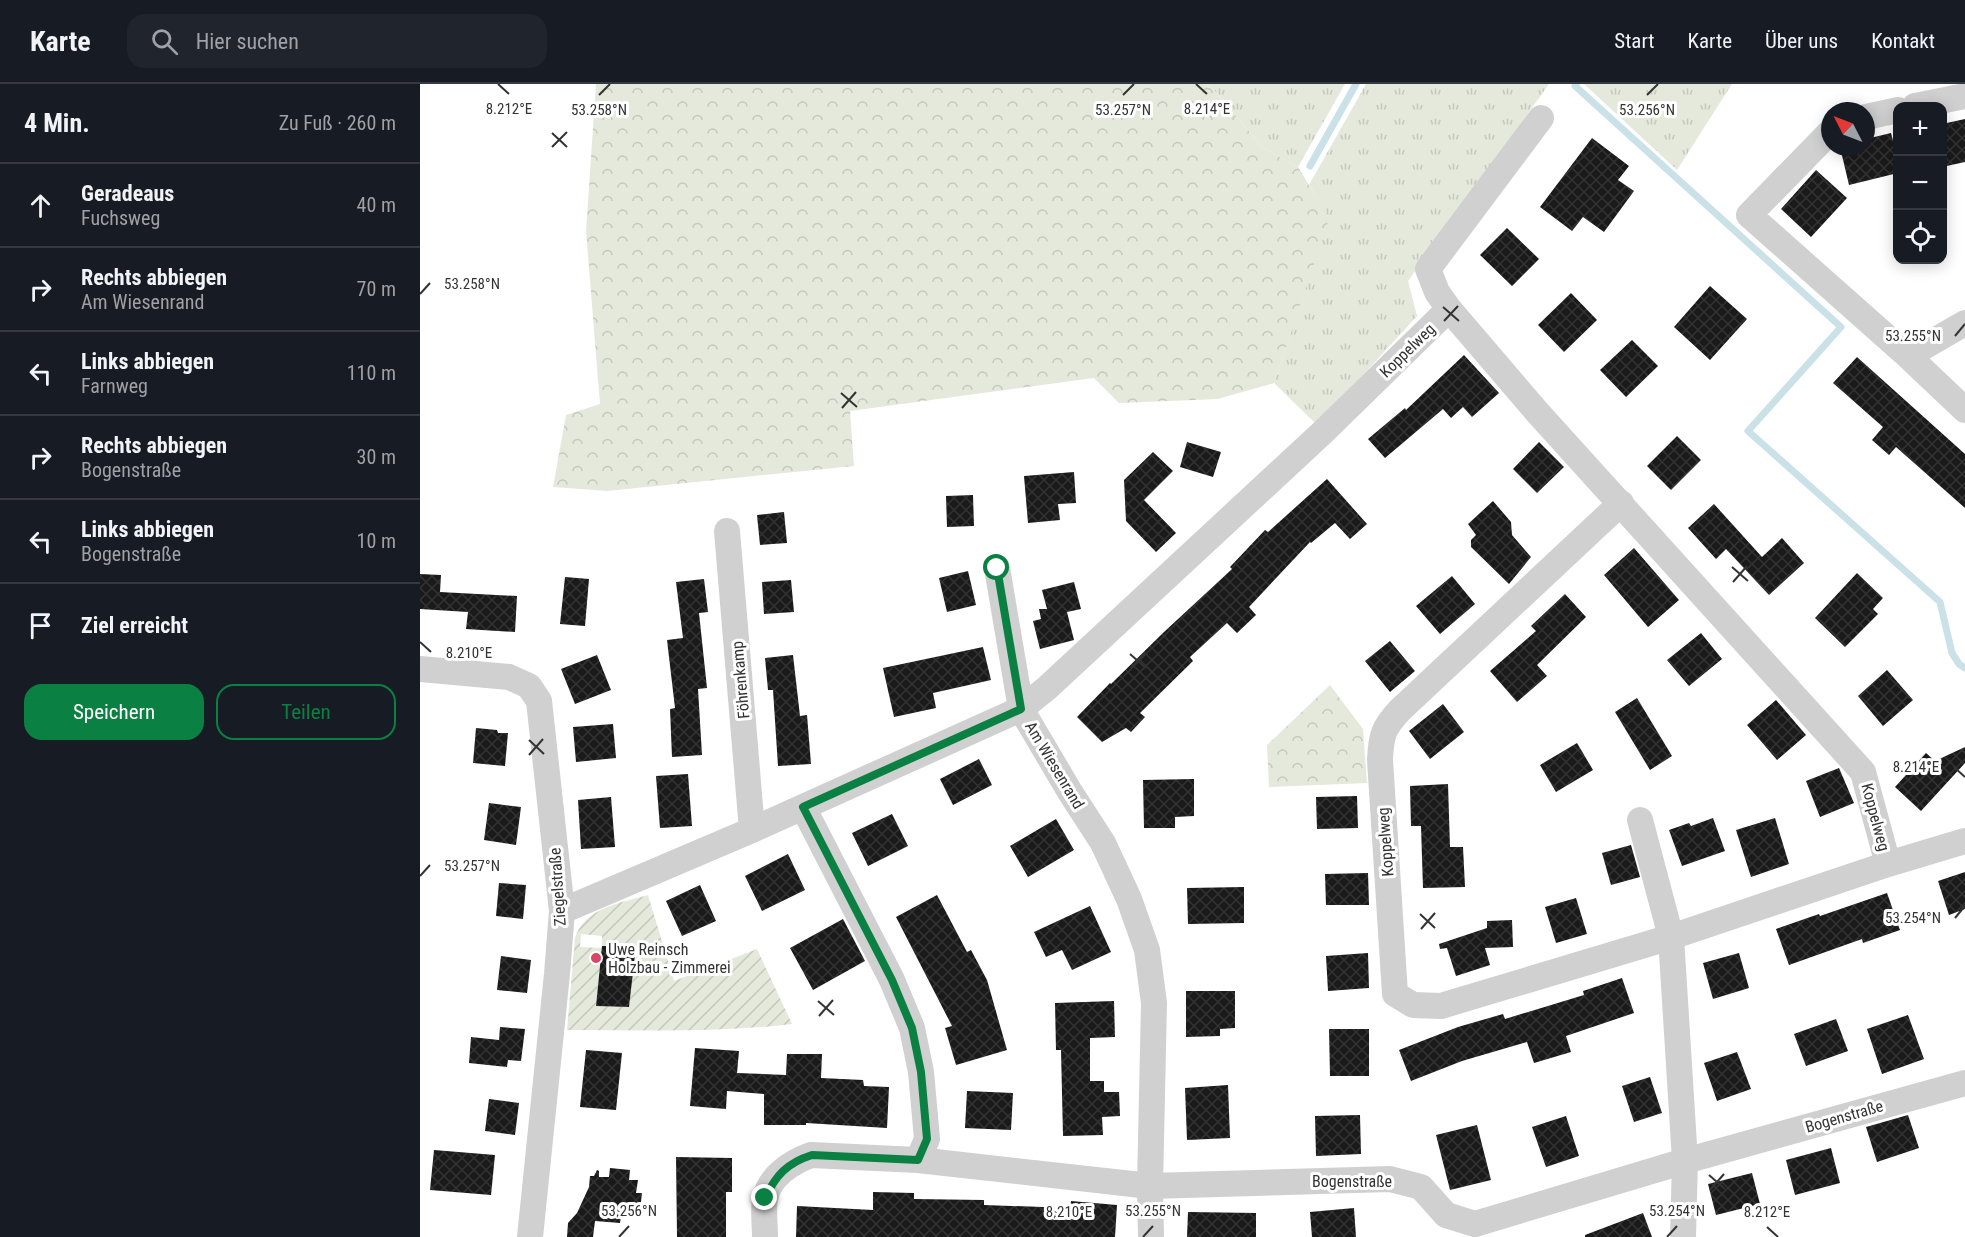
<!DOCTYPE html>
<html lang="de">
<meta charset="utf-8">
<style>
:root{--surface:#171b24;--page:#20242c;--text:#f1f3f6;--muted:#9ea1a6;--line:#363941;--accent:#0b8043}
body{margin:0;font-family:"Roboto Condensed",sans-serif;background:var(--page);color:var(--text)}
.controls{position:absolute;right:18px;top:18px;display:grid;overflow:hidden;border-radius:12px;box-shadow:0 3px 15px #0003}
.controls button{width:54px;height:54px;display:grid;place-items:center;padding:0;border:0;border-bottom:2px solid var(--line);background:var(--surface);color:var(--text);font:30px sans-serif}
.compass{position:absolute;left:1401px;top:18px;width:54px;height:54px;border-radius:50%;background:var(--surface);box-shadow:0 3px 15px #0003;rotate:312deg}
.stop{position:absolute;width:18px;height:18px;margin:-14px;border:4px solid #0b8043;border-radius:50%;background:#fff}
.stop.end{background:#0b8043;border-color:#fff;box-shadow:0 2px 6px #0008}
.list{margin:0;padding:0;list-style:none}
h2{display:flex;justify-content:space-between;align-items:center;height:78px;margin:0;padding:0 24px;font-size:26px}
h2 small{font-size:20px;font-weight:400;color:var(--muted)}
.list li{display:grid;grid-template-columns:39px 1fr auto;gap:18px;align-items:center;box-sizing:border-box;height:84px;padding:0 24px;border-top:2px solid var(--line)}
.list b{display:block;font-size:22px;white-space:nowrap}
.list p{margin:0;font-size:20px;white-space:nowrap;color:var(--muted)}
.list em{font-size:20px;font-style:normal;color:var(--muted)}
.actions{display:flex;gap:12px;padding:18px 24px}
.actions a{flex:1;padding:14px 0;border:2px solid var(--accent);border-radius:18px;text-align:center;font-size:21px;color:var(--accent)}
.actions .main{background:var(--accent);color:#fff}
.icon{flex:none;width:33px;height:33px;fill:none;stroke:currentColor;stroke-width:2;stroke-linecap:round;stroke-linejoin:round}
.map{position:relative;flex:none;width:1545px;height:1153px;overflow:hidden}
header{display:flex;align-items:center;gap:36px;box-sizing:border-box;height:84px;padding:0 30px;background:var(--surface);border-bottom:2px solid var(--line)}
header strong{font-size:28px}
nav{display:flex;gap:33px;margin-inline-start:auto;font-size:21px}
.search{width:420px;height:54px;background:var(--page);display:flex;align-items:center;gap:15px;box-sizing:border-box;padding:0 21px;border-radius:18px;color:var(--muted);font-size:22px}
main{display:flex}
aside{flex:1;background:var(--surface)}
.map>svg:first-child{display:block}
</style>
<header>
<strong>Karte</strong>
<div class="search"><svg class="icon" aria-label="search" viewBox="0 0 24 24"><circle cx="10" cy="10" r="6"/><path d="M15 15l6 6"/></svg>Hier suchen</div>
<nav><a>Start</a><a>Karte</a><a>Über uns</a><a>Kontakt</a></nav>
</header>
<main>
<aside>
<h2>4 Min.<small>Zu Fuß · 260 m</small></h2>
<ul class="list">
<li><svg class="icon" aria-label="ahead" viewBox="0 0 24 24"><path d="M12 20V5M6 11l6-6 6 6"/></svg><div><b>Geradeaus</b><p>Fuchsweg</p></div><em>40 m</em></li>
<li><svg class="icon" aria-label="right" viewBox="0 0 24 24"><path d="M7 20v-9h11M14 6l5 5-5 5"/></svg><div><b>Rechts abbiegen</b><p>Am Wiesenrand</p></div><em>70 m</em></li>
<li><svg class="icon" aria-label="left" viewBox="0 0 24 24"><path d="M17 20v-9H6M10 6l-5 5 5 5"/></svg><div><b>Links abbiegen</b><p>Farnweg</p></div><em>110 m</em></li>
<li><svg class="icon" aria-label="right" viewBox="0 0 24 24"><path d="M7 20v-9h11M14 6l5 5-5 5"/></svg><div><b>Rechts abbiegen</b><p>Bogenstraße</p></div><em>30 m</em></li>
<li><svg class="icon" aria-label="left" viewBox="0 0 24 24"><path d="M17 20v-9H6M10 6l-5 5 5 5"/></svg><div><b>Links abbiegen</b><p>Bogenstraße</p></div><em>10 m</em></li>
<li><svg class="icon" aria-label="arrive" viewBox="0 0 24 24"><path d="M6 21V4h12l-3 4 3 4H6"/></svg><div><b>Ziel erreicht</b></div></li>
</ul>
<div class="actions"><a class="main">Speichern</a><a>Teilen</a></div>
</aside>
<div class="map">
<svg width="1545" height="1153" viewBox="0 0 1545 1153">
<defs>
<pattern id="grass-tufts" width="24" height="20" patternUnits="userSpaceOnUse" patternTransform="scale(1.5)"><rect width="24" height="20" fill="#e4e9dc"/><path d="M3 7l-1-3M5 7V3M7 7l1-3M15 17l-1-3M17 17v-4M19 17l1-3" fill="none" stroke="#c4c8bd"/></pattern>
<pattern id="forest-crowns" width="20" height="18" patternUnits="userSpaceOnUse" patternTransform="scale(1.5)"><rect width="20" height="18" fill="#e4e9dc"/><path d="M2 6a3 3 0 1 1 6 0M12 15a3 3 0 1 1 6 0" fill="none" stroke="#c4c8bd"/></pattern>
<pattern id="garden-furrows" width="10" height="10" patternUnits="userSpaceOnUse" patternTransform="scale(1.5)"><rect width="10" height="10" fill="#e4e9dc"/><path d="M-1 1l2-2M0 10L10 0M9 11l2-2" fill="none" stroke="#c4c8bd"/></pattern>
<pattern id="building-cross-hatch" width="8" height="8" patternUnits="userSpaceOnUse" patternTransform="scale(1.5)"><rect width="8" height="8" fill="#1a1a1a"/><path d="M0 0l8 8M0 8l8-8" fill="none" stroke="#333"/></pattern>
</defs>
<rect width="100%" height="100%" fill="#fff"/>
<path fill="url(#grass-tufts)" d="M787 0H925L878 83 842 63 796 8Z
M946 0H1129L988 197 997 232 897 341 854 299 908 135 889 101Z
M1164 0H1312L1257 86Z"/>
<path fill="url(#forest-crowns)" d="M176 0H787L796 8 842 63 878 83 909 135 854 299 798 315 699 319 674 294 430 327 434 382 187 407 133 403 146 331 180 320 166 147Z
M910 601 943 645 947 699 849 703 847 661Z"/>
<path fill="url(#garden-furrows)" fill-rule="evenodd" d="M228 811 254 897 337 865 372 940C298 949 222 946 147 946L155 854C165 823 201 819 228 811ZM161 850 182 852V864L160 863ZM182 862H215L209 923 176 922Z"/>
<g fill="none" stroke-linecap="round" stroke-linejoin="round">
<path stroke="#cae1e8" stroke-width="7" d="M1156 1 1155 2 1421 243 1328 347 1520 518 1532 569 1539 580 1545 584
M890 82 936 0"/>
</g>
<path fill="url(#building-cross-hatch)" d="M1545 35V78L1522 83V40Z
M1471 49 1478 76V89L1429 101 1420 63H1446V55Z
M1172 54 1209 82 1198 96 1214 107 1184 148 1163 133 1152 147 1120 123Z
M1396 86 1427 114 1391 153 1361 125Z
M1087 144 1119 175 1092 202 1060 171Z
M1290 202 1327 235 1290 276 1254 243Z
M1151 209 1177 236 1144 268 1118 241Z
M1212 256 1238 282 1206 313 1180 286Z
M1044 271 1079 309 1052 333 1043 323 1031 334 1023 325 965 374 948 355 985 324 986 326Z
M1437 273 1545 370V424L1476 363 1469 371 1452 356 1463 343 1413 299Z
M1257 352 1281 376 1251 406 1227 382Z
M767 358 801 368 793 393 760 383Z
M1119 358 1144 383 1117 409 1093 385Z
M733 368 753 387 724 416 756 449 736 468 706 437 704 396Z
M654 388 656 419 638 420 640 436 608 439 604 392Z
M907 395 947 440 930 455 915 439 891 459 890 458 829 523 836 531 817 549 807 539 770 573 773 577 720 629 725 633 711 648 706 644 682 658 657 633 690 599 691 600 744 548 812 485 810 483 845 446 848 448Z
M553 411 554 442 527 443 526 412Z
M1073 417 1091 438 1092 451 1111 473 1089 500 1051 463V456L1056 451 1048 440Z
M1294 420 1342 473 1362 454 1384 479 1349 511 1306 465 1296 475 1268 444Z
M364 428 367 459 340 461 337 431Z
M1214 464 1259 516 1228 543 1184 491Z
M548 487 556 521 527 528 519 494Z
M1437 489 1463 514 1453 525 1458 530 1425 563 1395 534Z
M0 490 21 491 20 508 97 512 95 548 46 545 48 528 0 525Z
M1032 492 1055 520 1020 550 996 522Z
M145 493 169 495 165 542 140 540Z
M284 495 288 528 279 529 287 604 278 605 282 671 252 673 250 625 255 624 247 556 263 554 256 498Z
M371 496 374 528 344 530 342 498Z
M654 498 661 525 647 528 654 556 620 565 613 537 621 535 619 525H627L622 506Z
M1145 510 1166 533 1117 581 1127 592 1097 618 1070 587 1116 547 1111 542Z
M1281 549 1302 575 1269 602 1247 576Z
M970 557 995 587 970 608 945 577Z
M563 563 571 596 513 609 516 624 474 633 463 584Z
M177 571 191 606 155 620 141 585Z
M373 571 380 632 387 631 391 680 358 682 353 606H348L345 574Z
M1467 586 1493 616 1463 642 1438 612Z
M1217 614 1252 672 1230 686 1195 628Z
M1356 616 1386 651 1357 676 1327 641Z
M1023 620 1044 648 1010 675 989 647Z
M193 640 196 674 156 678 153 643Z
M56 644 77 646 78 649H88L85 682 53 679Z
M1157 659 1173 686 1136 708 1120 681Z
M1545 663V679L1501 727 1475 703 1506 669 1515 677Z
M559 675 572 701 533 721 520 695Z
M1419 684 1434 719 1400 733 1386 697Z
M268 690 272 742 240 744 236 692Z
M774 695V732L755 733V744H724L723 696Z
M1028 700 1030 763H1043L1045 803 1003 804 1001 742H991L990 702Z
M937 712 938 744 897 745 896 713Z
M191 713 195 763 161 765 158 716Z
M69 719 101 723 96 761 64 756Z
M472 730 488 762 448 782 432 749Z
M1293 734 1305 767 1262 782 1249 746 1269 739 1271 742Z
M1355 734 1369 780 1331 793 1316 746Z
M636 735 654 766 608 793 590 762Z
M1211 761 1220 793 1191 801 1182 769Z
M368 770 385 806 342 827 325 792Z
M1545 788V825L1529 831 1518 797Z
M948 789 949 821H906L905 790Z
M79 799 106 801 103 835 76 832Z
M280 801 296 837 262 852 246 817Z
M824 803V839L768 840 767 804Z
M1467 809 1480 846 1443 859 1442 855 1369 881 1356 845 1399 830 1400 832Z
M517 811 547 868 551 866 567 896 587 966 536 981 525 944 532 942 476 833Z
M1156 814 1167 850 1136 859 1125 823Z
M670 822 691 868 652 886 642 866 626 873 614 848Z
M423 835 445 877 393 906 370 864Z
M1092 836 1093 863 1065 864 1070 881 1036 892 1027 864 1020 865 1019 860 1067 844V837Z
M182 862H216L209 923 176 922Z
M948 869 949 904 908 907 906 872Z
M1319 869 1329 904 1293 915 1283 879Z
M81 872 111 876 107 909 77 906Z
M1202 894 1214 929 1146 952 1151 968 1114 979 1107 958 1042 977 991 997 979 966 1038 943 1083 930 1085 935 1164 911 1163 907Z
M766 907H815V944L800 945V952L766 953Z
M694 917 695 953 670 954V997H684V1008H699L700 1032 682 1033 683 1051 643 1052 641 966H636L635 919Z
M1488 931 1504 975 1462 990 1447 945Z
M1416 935 1428 967 1386 982 1374 950Z
M80 943 105 945 101 977 88 976 87 983 49 979 51 953 79 956Z
M909 945H949V992H910Z
M275 964 319 967 317 989 366 991 367 970H402L401 994 443 996 444 1002 469 1003 467 1044 386 1039V1041H344V1010L307 1007 306 1025 270 1022Z
M166 966 202 969 196 1026 160 1023Z
M1317 968 1331 1005 1297 1017 1284 979Z
M1230 993 1242 1029 1214 1038 1202 1002Z
M808 1001 810 1054 767 1056 765 1004Z
M547 1007 593 1009 591 1046 545 1044Z
M69 1015 99 1019 95 1051 65 1047Z
M940 1031 941 1070 896 1072 895 1032Z
M1488 1031 1499 1064 1457 1078 1446 1043Z
M1146 1032 1159 1072 1126 1083 1112 1043Z
M1057 1041 1071 1096 1030 1106 1016 1051Z
M1411 1064 1420 1099 1375 1111 1366 1076Z
M14 1066 75 1071 71 1111 10 1106Z
M256 1073 312 1074V1108H306V1153H257Z
M190 1084 210 1086 209 1096H218L216 1109H222L219 1134 201 1132 200 1139 175 1137 173 1153H147L148 1139 157 1129 169 1103 170 1092H174L177 1086 179 1087V1093H189Z
M1332 1089 1340 1120 1296 1131 1288 1100Z
M453 1108 494 1109V1115L564 1116V1121L650 1124 651 1117 697 1121 695 1153H376L377 1122 453 1126Z
M934 1124 936 1153H892L890 1128Z
M768 1128 836 1129V1153H767Z
M1223 1129 1232 1153H1165V1151Z"/>
<g fill="none" stroke-linecap="round" stroke-linejoin="round">
<path stroke="#d0d0d0" stroke-width="26" d="M1495 22 1545 12
M1446 33 1478 26
M1410 48 1329 131 1488 272 1545 326
M1029 225 1017 208 1008 185 1121 34
M1488 272 1545 239
M307 447 332 746
M577 484 601 625 627 604 903 348 1029 225 1118 329 1443 688 1468 780 1251 853 1021 922 993 921 975 910 960 676C961 652 963 644 980 626L1201 419
M0 585 89 593 109 602 119 617 142 827 137 890 110 1153
M383 723 472 896 492 944 501 988 507 1055 498 1076
M1220 736 1251 853 1265 1077 1263 1153
M1468 780 1545 757
M142 827 332 746 601 625 650 708 683 759 709 815 727 866 734 919 730 1102 731 1153
M345 1153C345 1141 343 1127 345 1115 349 1092 372 1078 391 1071L498 1076 730 1102 970 1095 1001 1103 1026 1131 1055 1140 1265 1077 1545 999"/>
</g>
<g fill="none" stroke-linecap="round" stroke-linejoin="round">
<path stroke="#0b8043" stroke-width="8" d="M345 1114C356 1091 367 1079 392 1071L498 1076 507 1055 501 988 492 944 472 896 383 723 601 625 577 484"/>
</g>
<path fill="none" stroke="#333" stroke-width="2" d="M78 0 89 10M776 0 787 10M179 11 190 0M703 11 714 0M1227 11 1238 0M132 49 147 63M132 63 147 48M0 210 10 199M1023 223 1039 237M1024 237 1038 222M1535 252 1545 240M421 309 437 323M422 324 436 308M1312 483 1328 497M1313 498 1327 482M0 558 11 568M710 570 726 584M711 584 725 569M109 656 124 670M109 671 123 655M1534 683 1545 693M0 792 10 781M1000 830 1015 844M1535 834 1545 822M1001 845 1015 829M398 917 414 931M399 932 413 916M1289 1091 1305 1105M1290 1106 1304 1090M649 1143 660 1153M1347 1143 1358 1153M199 1153 209 1142M723 1153 733 1142M1247 1153 1257 1142"/>
<circle fill="#da4465" stroke="#fff" stroke-width="2" cx="176" cy="874" r="6"/>
<g text-anchor="middle" stroke-width="6" stroke-linejoin="round" paint-order="stroke">
<g font-size="16" fill="#333" stroke="#fff">
<text transform="translate(987 266) rotate(-44)" y="6">Koppelweg</text>
<text transform="translate(320 596) rotate(-95)" y="6">Föhrenkamp</text>
<text transform="translate(635 681) rotate(59)" y="6">Am Wiesenrand</text>
<text transform="translate(1456 733) rotate(75)" y="6">Koppelweg</text>
<text transform="translate(965 758) rotate(-94)" y="6">Koppelweg</text>
<text transform="translate(137 803) rotate(-94)" y="6">Ziegelstraße</text>
<text transform="translate(1424 1032) rotate(-16)" y="6">Bogenstraße</text>
<text x="932" y="1103">Bogenstraße</text>
</g>
<g font-size="16" fill="#333" stroke="#fff" text-anchor="start">
<text x="188" y="871">Uwe Reinsch<tspan x="188" dy="18">Holzbau - Zimmerei</tspan></text>
</g>
</g>
<g font-size="15" text-anchor="middle" fill="#333" stroke="#fff" stroke-width="6" stroke-linejoin="round" paint-order="stroke">
<text x="89" y="30">8.212°E</text>
<text x="787" y="30">8.214°E</text>
<text x="179" y="31">53.258°N</text>
<text x="703" y="31">53.257°N</text>
<text x="1227" y="31">53.256°N</text>
<text x="52" y="205">53.258°N</text>
<text x="1493" y="257">53.255°N</text>
<text x="49" y="574">8.210°E</text>
<text x="1496" y="688">8.214°E</text>
<text x="52" y="787">53.257°N</text>
<text x="1493" y="839">53.254°N</text>
<text x="209" y="1132">53.256°N</text>
<text x="733" y="1132">53.255°N</text>
<text x="1257" y="1132">53.254°N</text>
<text x="649" y="1133">8.210°E</text>
<text x="1347" y="1133">8.212°E</text>
</g>
</svg>
<div class="controls">
<button>+</button>
<button>−</button>
<button><svg class="icon" aria-label="locate" viewBox="0 0 24 24"><circle cx="12" cy="12" r="6"/><path d="M12 2v4M12 18v4M2 12h4M18 12h4"/></svg></button>
</div>
<svg class="compass" viewBox="-18 -18 36 36"><path d="M0-13l5 13h-10z" fill="#e53935"/><path d="M0 13l5-13h-10z" fill="#9ea1a6"/></svg>
<div class="stop" style="left:577px;top:484px"></div>
<div class="stop end" style="left:345px;top:1114px"></div>
</div>
</main>
